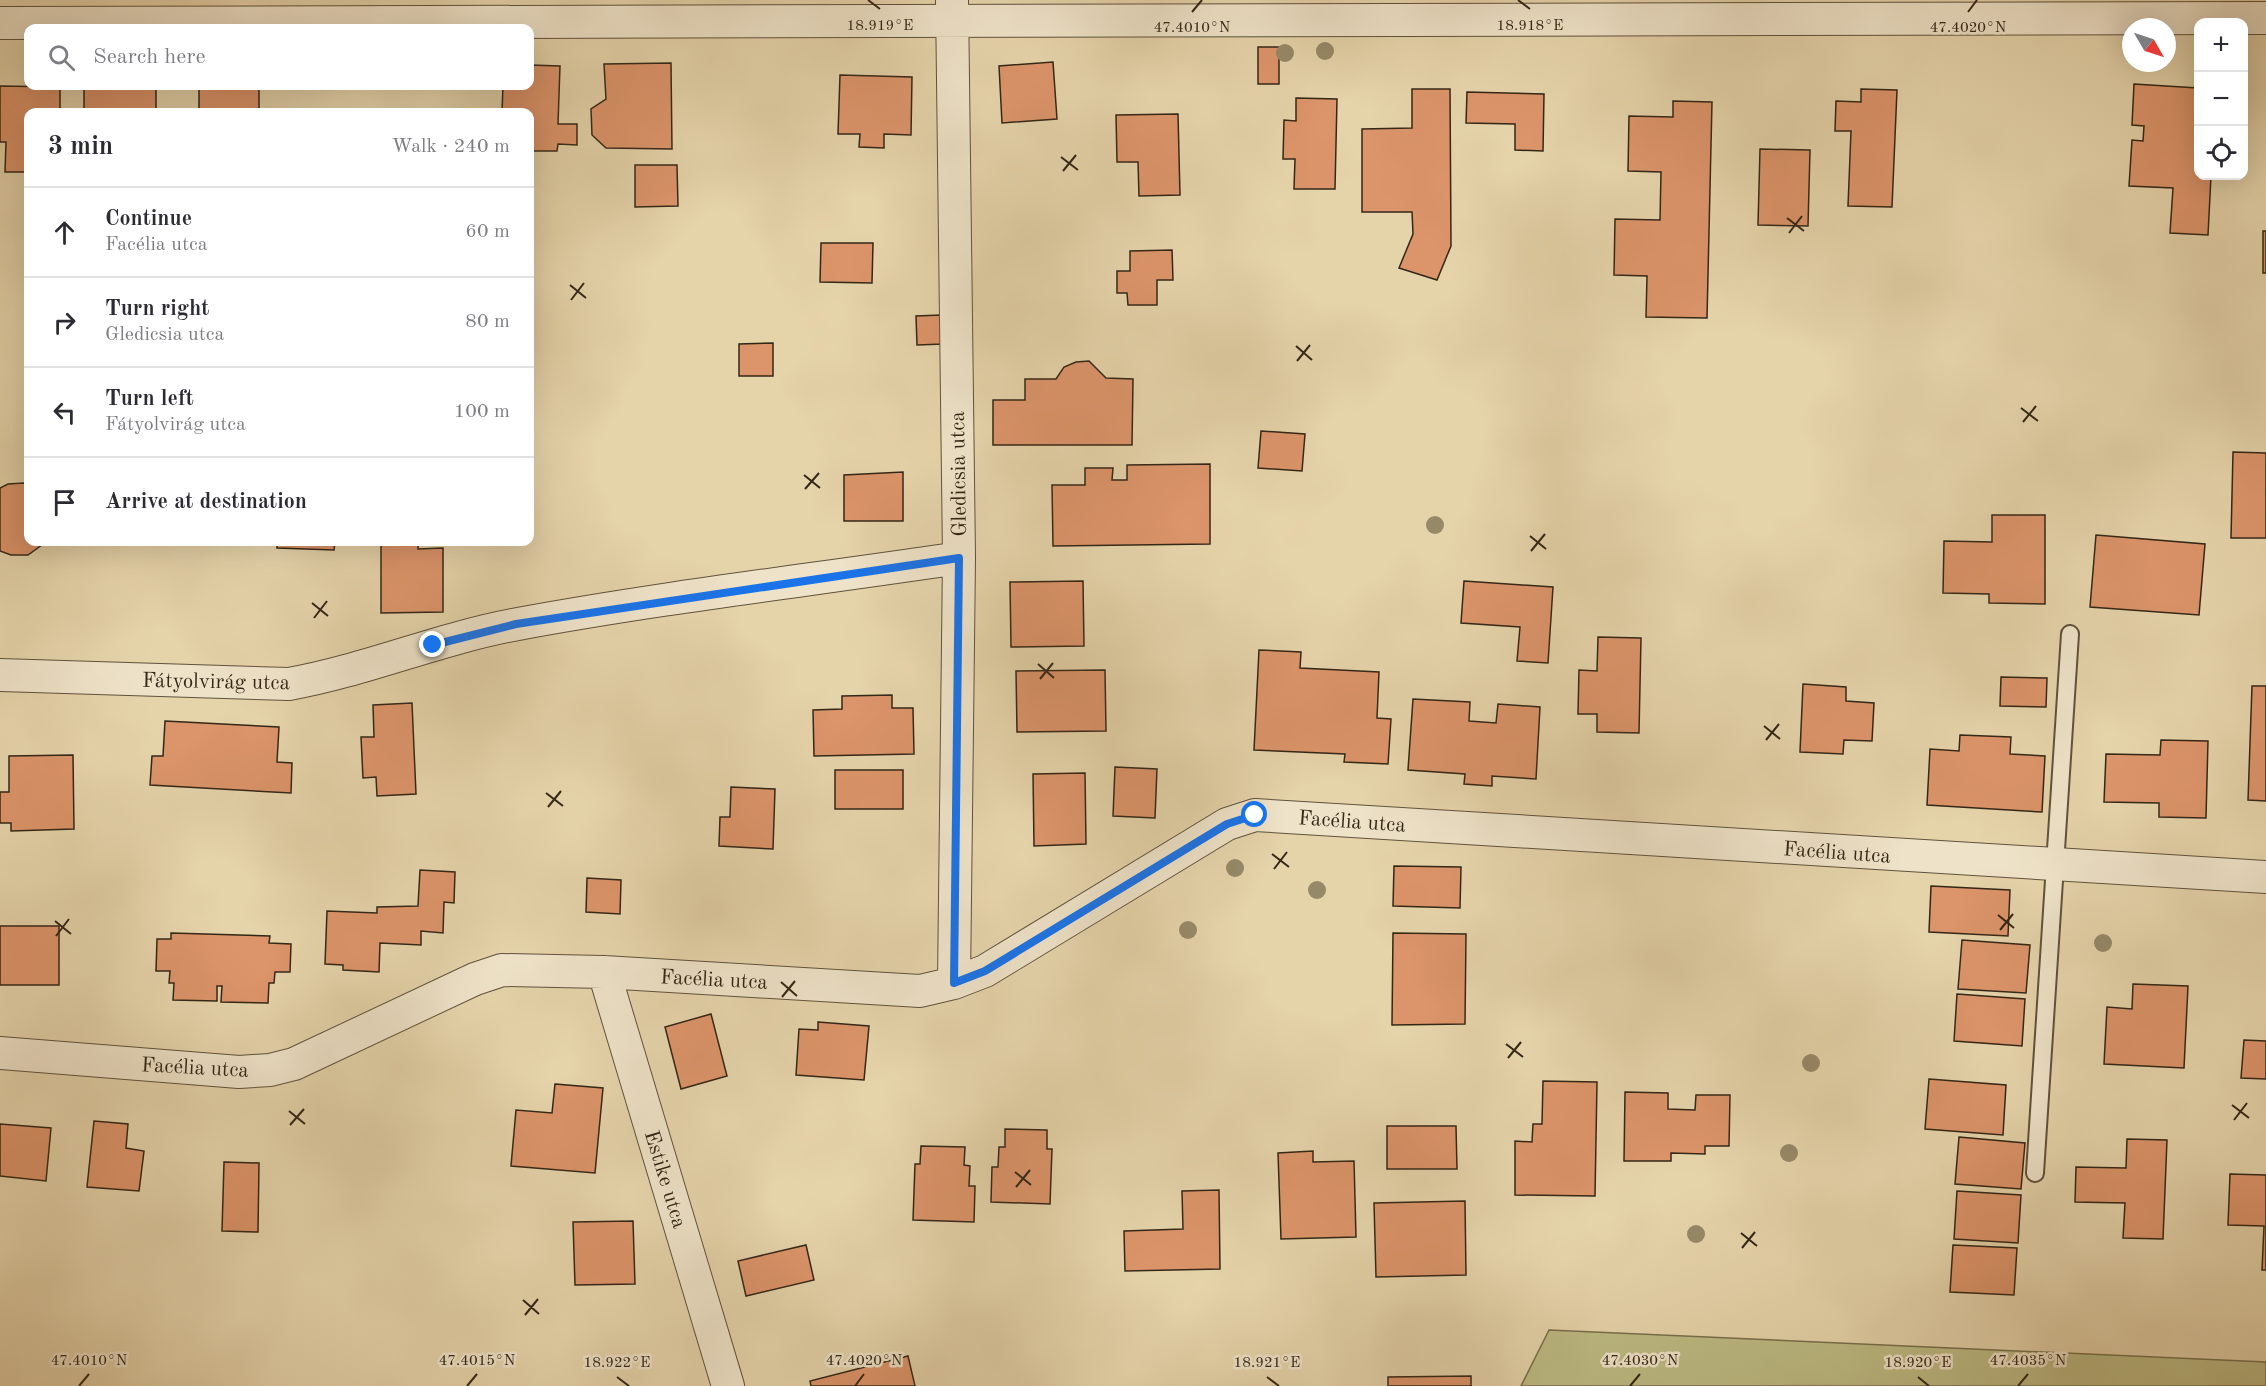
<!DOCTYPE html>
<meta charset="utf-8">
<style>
:root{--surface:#fff;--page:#f7f7f7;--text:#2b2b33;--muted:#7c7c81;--line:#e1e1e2}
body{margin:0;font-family:"Old Standard TT",serif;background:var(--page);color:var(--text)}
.controls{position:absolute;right:18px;top:18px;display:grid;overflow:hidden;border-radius:12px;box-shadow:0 6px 24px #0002}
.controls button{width:54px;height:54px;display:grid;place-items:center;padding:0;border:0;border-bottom:2px solid var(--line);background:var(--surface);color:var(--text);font:30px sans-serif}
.compass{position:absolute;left:2122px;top:18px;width:54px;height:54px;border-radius:50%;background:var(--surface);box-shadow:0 6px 24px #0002;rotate:129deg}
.stop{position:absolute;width:18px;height:18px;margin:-14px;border:4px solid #1a73e8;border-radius:50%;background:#fff}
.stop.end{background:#1a73e8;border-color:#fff;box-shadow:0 2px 6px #0008}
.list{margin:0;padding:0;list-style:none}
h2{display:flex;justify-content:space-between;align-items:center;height:78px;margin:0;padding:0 24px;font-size:26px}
h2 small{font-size:20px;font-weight:400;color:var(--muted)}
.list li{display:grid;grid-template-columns:39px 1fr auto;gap:18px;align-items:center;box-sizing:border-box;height:90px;padding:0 24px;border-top:2px solid var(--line)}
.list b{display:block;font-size:22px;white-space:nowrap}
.list p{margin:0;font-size:20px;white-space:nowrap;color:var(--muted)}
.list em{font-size:20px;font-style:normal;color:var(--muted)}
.icon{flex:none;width:33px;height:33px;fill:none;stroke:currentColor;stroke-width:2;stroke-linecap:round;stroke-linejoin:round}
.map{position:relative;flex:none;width:2266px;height:1386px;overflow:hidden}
.search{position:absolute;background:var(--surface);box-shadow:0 6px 24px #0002;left:24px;top:24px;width:510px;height:66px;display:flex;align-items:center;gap:15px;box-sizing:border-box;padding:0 21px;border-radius:12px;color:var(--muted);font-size:22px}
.panel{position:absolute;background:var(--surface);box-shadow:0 6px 24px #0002;left:24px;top:108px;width:510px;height:438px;border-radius:12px}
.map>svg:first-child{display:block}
</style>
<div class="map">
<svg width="2266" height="1386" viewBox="0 0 2266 1386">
<rect width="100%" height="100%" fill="#e5d3aa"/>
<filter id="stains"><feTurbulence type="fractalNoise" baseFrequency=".00333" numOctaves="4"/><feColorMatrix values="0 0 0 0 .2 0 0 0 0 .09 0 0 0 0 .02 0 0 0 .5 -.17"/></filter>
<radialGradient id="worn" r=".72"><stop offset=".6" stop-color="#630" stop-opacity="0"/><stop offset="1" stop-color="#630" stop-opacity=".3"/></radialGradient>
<path fill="#bcba83" stroke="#78704d" stroke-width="1.5" d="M1549 1330 2266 1362V1386H1521Z"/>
<path fill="#dc946a" stroke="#332717" stroke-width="1.5" d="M1258 47H1279V84H1258Z
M1053 62 1057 119 1002 123 999 66Z
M671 63 672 149 606 148 592 135 591 109 606 99 604 64Z
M530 65 560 66 558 124H577V145L558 144 557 151H530V112H502L503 86H530Z
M840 75 912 77 911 135 884 134V148L859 147 860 134H838Z
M2134 84 2198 88V176H2211L2208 235 2170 233 2173 188 2129 186 2132 140 2143 141 2144 126 2132 125Z
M0 86 60 87V112H28V172H5L6 142H0Z
M84 86H156V112H84Z
M199 86H259V112H199Z
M1412 89H1450L1451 246 1437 280 1399 268 1413 234 1412 212H1362V129L1412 128Z
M1861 89 1897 90 1892 207 1848 206 1851 131H1835L1836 101 1861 102Z
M1467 92 1544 94 1543 151 1515 150V124L1466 123Z
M1296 98 1337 99 1335 189H1294L1295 159H1283L1284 120 1296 121Z
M1673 101 1712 102 1707 318 1646 317 1647 276 1614 275 1615 219 1660 220 1661 172 1628 171 1629 116 1673 117Z
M1178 114 1180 195 1139 196 1138 162H1117L1116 115Z
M1760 149 1810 150 1808 226 1758 225Z
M635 165H677L678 206 635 207Z
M2263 231H2266V273H2263Z
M821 243H873L872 283 820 282Z
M1172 250 1173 280H1157V305H1128L1127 293H1117V271H1130V251Z
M941 315 943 344 917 345 916 316Z
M773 343V376H739V344Z
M1089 361 1106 378 1133 379 1132 445H993V400H1025V379H1056L1064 367 1076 362Z
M1261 431 1305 434 1302 471 1258 468Z
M2233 452 2266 453V538H2231Z
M1210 464V544L1053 546 1052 485H1085V468H1113L1112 480H1127V465Z
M903 472V521H844V475Z
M24 483 28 484V542H46L28 555H11L0 551V488L8 484Z
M1992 515H2045V604L1989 603V594L1943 593 1944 541 1992 542Z
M2096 535 2205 544 2199 615 2090 607Z
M277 542H335L334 550 277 548Z
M381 542H418V549L443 548V612L381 613Z
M1083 581 1084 646 1011 647 1010 582Z
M1464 581 1553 587 1548 663 1517 661 1520 627 1461 623Z
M1598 637 1641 638 1639 733 1597 732V714H1578L1579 670 1597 671Z
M1259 650 1301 652 1300 668 1379 672 1377 718 1391 719 1388 764 1344 762 1345 754 1254 750Z
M1105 670 1106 731 1017 732 1016 671Z
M2001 677 2047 678 2046 707 2000 706Z
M1803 684 1846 687V701L1874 703 1872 741 1844 740 1843 754 1800 752Z
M2252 686H2266V801L2248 800Z
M892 695V708H913L914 754 814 756 813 710 842 709V696Z
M1413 699 1470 702 1469 721 1496 723 1498 704 1540 707 1536 779 1492 776V786L1464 784 1465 774 1408 770Z
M412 703 416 794 377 796 376 777 363 778 361 737H374L373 705Z
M165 721 279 727 277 762 292 763 291 793 150 785 152 756H163Z
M1960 735 2011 737 2010 754 2045 756 2042 812 1927 805 1930 749 1959 751Z
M2161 740 2208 741 2206 818 2159 817V803L2104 802 2106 754 2160 755Z
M73 755 74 829 11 831V823H0V792H9V756Z
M1115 767 1157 769 1155 818 1113 816Z
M835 770H903V809H835Z
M1085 773 1086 844 1034 846 1033 774Z
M731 787 775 789 773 849 719 846 720 817H730Z
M1394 866 1461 867 1460 908 1393 906Z
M420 870 455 872 454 903 444 902 443 933 421 931V945L380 943 379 972 343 970V965L325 964 327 911 377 913V907L418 906Z
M587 878 621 880 620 914 586 912Z
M1931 886 2010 890 2008 936 1929 932Z
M0 926H59V985H0Z
M171 933 270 936 269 943 291 944 290 972H275L274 983H269L268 1003 221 1002 222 986H217V1001L173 1000 174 983H169L170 971H156L157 939H171Z
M1393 933 1466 934 1465 1024 1392 1025Z
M1962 940 2030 945 2026 993 1958 989Z
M2133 984 2188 986 2184 1068 2104 1064 2107 1007 2132 1009Z
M1957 994 2025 999 2022 1046 1954 1041Z
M711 1014 727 1076 681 1089 665 1027Z
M818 1022 869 1026 864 1080 796 1075 799 1029 818 1030Z
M2244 1040 2266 1041V1079L2241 1078Z
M1929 1079 2006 1085 2003 1135 1925 1129Z
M1543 1081 1597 1082 1595 1196 1515 1195V1141L1532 1142 1533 1124H1542Z
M555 1084 603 1088 595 1173 511 1166 516 1110 552 1113Z
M1625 1092 1668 1093V1109L1695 1110 1696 1095H1730L1729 1146H1705V1154L1671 1153V1161H1624Z
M94 1121 128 1124 126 1148 144 1151 139 1191 87 1187Z
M0 1124 51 1128 46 1181 0 1176Z
M1387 1126H1456L1457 1169H1387Z
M1005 1129 1047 1130V1149H1052L1050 1204 991 1202 992 1167H998L999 1147H1005Z
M1959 1137 2025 1143 2021 1189 1955 1184Z
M2127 1139 2167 1140 2163 1239 2123 1238 2125 1203 2075 1202 2076 1167 2126 1168Z
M921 1146 965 1147 964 1165 970 1166 969 1186H975L974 1222 913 1220 915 1164H920Z
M1313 1151V1162L1354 1161 1356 1237 1281 1239 1278 1153Z
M224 1162 259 1163 258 1232 222 1231Z
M2230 1174 2266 1175V1270H2262L2264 1226 2228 1225Z
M1219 1190 1220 1269 1125 1271 1124 1231 1183 1229 1182 1191Z
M1957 1191 2021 1195 2018 1243 1954 1239Z
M1465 1201 1466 1275 1376 1277 1374 1203Z
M633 1221 635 1284 575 1285 573 1222Z
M806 1245 814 1280 746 1296 738 1261Z
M1953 1245 2017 1248 2014 1295 1950 1292Z
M908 1356 915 1386H811L810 1381Z
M1471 1376V1386H1388V1377Z"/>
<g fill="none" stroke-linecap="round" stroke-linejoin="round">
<defs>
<path id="service" d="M2035 1173 2070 634"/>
<path id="minor" d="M952 0 959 558 954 983
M0 23 2266 18
M0 675 289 684C367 670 440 638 518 624 664 597 812 580 959 558
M604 972 728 1386
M0 1053 239 1072 270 1070 294 1064 475 979 502 970 604 972 920 991 954 983 985 971 1227 824 1255 815 2266 877"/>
</defs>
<use href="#service" stroke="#60523c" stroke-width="20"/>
<use href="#minor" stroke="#60523c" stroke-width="34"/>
<use href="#service" stroke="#eee2c8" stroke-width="16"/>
<use href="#minor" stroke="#eee2c8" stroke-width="32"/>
</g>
<g fill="#968968">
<circle cx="1325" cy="51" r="9"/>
<circle cx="1285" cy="53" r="9"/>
<circle cx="1435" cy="525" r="9"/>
<circle cx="1235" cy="868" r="9"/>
<circle cx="1317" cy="890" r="9"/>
<circle cx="1188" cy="930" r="9"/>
<circle cx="2103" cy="943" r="9"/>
<circle cx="1811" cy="1063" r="9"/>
<circle cx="1789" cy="1153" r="9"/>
<circle cx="1696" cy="1234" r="9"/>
</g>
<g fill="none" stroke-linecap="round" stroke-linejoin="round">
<path stroke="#1a73e8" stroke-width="8" d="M433 645 516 624 959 558 954 983 985 971 1227 824 1255 815"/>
</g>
<path fill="none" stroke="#332717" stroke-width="2" d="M868 0 880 9M1518 0 1530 9M1192 12 1202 0M1968 12 1977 0M1061 157 1078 170M1063 171 1076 155M1787 218 1804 231M1789 233 1802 216M570 285 586 298M571 300 584 283M1296 346 1312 360M1297 361 1310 345M2021 408 2038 421M2023 422 2036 406M804 475 820 488M805 489 819 473M1530 536 1546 549M1531 551 1545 534M312 603 328 616M314 618 327 601M1038 664 1054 678M1040 679 1053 663M1764 726 1780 739M1766 740 1779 724M546 793 563 806M548 807 561 791M1272 854 1289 867M1274 869 1287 852M1998 915 2014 928M55 921 71 934M2000 930 2013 914M56 936 69 919M781 982 797 996M782 997 795 981M1506 1044 1523 1057M1508 1058 1521 1042M2232 1105 2249 1118M289 1111 305 1124M2234 1120 2247 1103M290 1125 304 1109M1015 1172 1031 1185M1016 1187 1030 1170M1741 1233 1757 1246M1742 1248 1755 1232M523 1300 539 1314M525 1315 538 1299M617 1377 629 1386M1267 1377 1279 1386M1918 1377 1929 1386M79 1386 89 1374M467 1386 477 1374M855 1386 864 1374M1630 1386 1640 1374M2018 1386 2028 1374"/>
<g text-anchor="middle" stroke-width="5" stroke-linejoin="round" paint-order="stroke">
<g font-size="21" fill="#332717" stroke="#eee2c8">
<text transform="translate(958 474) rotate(-91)" y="7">Gledicsia utca</text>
<text transform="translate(216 681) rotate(1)" y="7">Fátyolvirág utca</text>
<text transform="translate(1352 821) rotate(4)" y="7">Facélia utca</text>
<text transform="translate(1837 852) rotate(4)" y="7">Facélia utca</text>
<text transform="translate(714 979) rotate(3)" y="7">Facélia utca</text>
<text transform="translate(195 1067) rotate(3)" y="7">Facélia utca</text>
<text transform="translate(666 1179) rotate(73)" y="7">Estike utca</text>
</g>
</g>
<g font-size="15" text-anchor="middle" fill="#332717" stroke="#eee2c8" stroke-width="5" stroke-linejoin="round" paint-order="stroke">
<text x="1530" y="30">18.918°E</text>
<text x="880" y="30">18.919°E</text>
<text x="1968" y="32">47.4020°N</text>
<text x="1192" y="32">47.4010°N</text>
<text x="89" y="1365">47.4010°N</text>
<text x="477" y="1365">47.4015°N</text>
<text x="864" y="1365">47.4020°N</text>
<text x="1640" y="1365">47.4030°N</text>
<text x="2028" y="1365">47.4035°N</text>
<text x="617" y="1367">18.922°E</text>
<text x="1267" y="1367">18.921°E</text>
<text x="1918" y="1367">18.920°E</text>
</g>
<rect width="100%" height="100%" filter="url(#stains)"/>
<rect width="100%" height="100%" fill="url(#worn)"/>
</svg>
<div class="controls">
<button>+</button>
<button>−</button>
<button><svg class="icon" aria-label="locate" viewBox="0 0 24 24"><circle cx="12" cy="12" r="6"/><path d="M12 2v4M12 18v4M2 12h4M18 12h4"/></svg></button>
</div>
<svg class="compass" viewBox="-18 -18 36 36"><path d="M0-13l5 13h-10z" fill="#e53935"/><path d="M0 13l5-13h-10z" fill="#7c7c81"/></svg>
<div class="stop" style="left:1255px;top:815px"></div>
<div class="stop end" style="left:433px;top:645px"></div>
<div class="search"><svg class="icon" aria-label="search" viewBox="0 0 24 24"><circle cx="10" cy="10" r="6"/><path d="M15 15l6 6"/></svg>Search here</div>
<section class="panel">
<h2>3 min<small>Walk · 240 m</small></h2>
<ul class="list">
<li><svg class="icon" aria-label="ahead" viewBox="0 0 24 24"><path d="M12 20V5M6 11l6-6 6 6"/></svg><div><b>Continue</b><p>Facélia utca</p></div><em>60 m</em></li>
<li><svg class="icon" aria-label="right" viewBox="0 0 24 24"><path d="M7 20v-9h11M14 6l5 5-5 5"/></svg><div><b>Turn right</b><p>Gledicsia utca</p></div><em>80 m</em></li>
<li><svg class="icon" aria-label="left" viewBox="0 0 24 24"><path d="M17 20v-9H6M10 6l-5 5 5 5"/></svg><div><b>Turn left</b><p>Fátyolvirág utca</p></div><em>100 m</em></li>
<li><svg class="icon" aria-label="arrive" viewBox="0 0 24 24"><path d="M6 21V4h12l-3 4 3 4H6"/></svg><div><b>Arrive at destination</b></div></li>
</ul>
</section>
</div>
